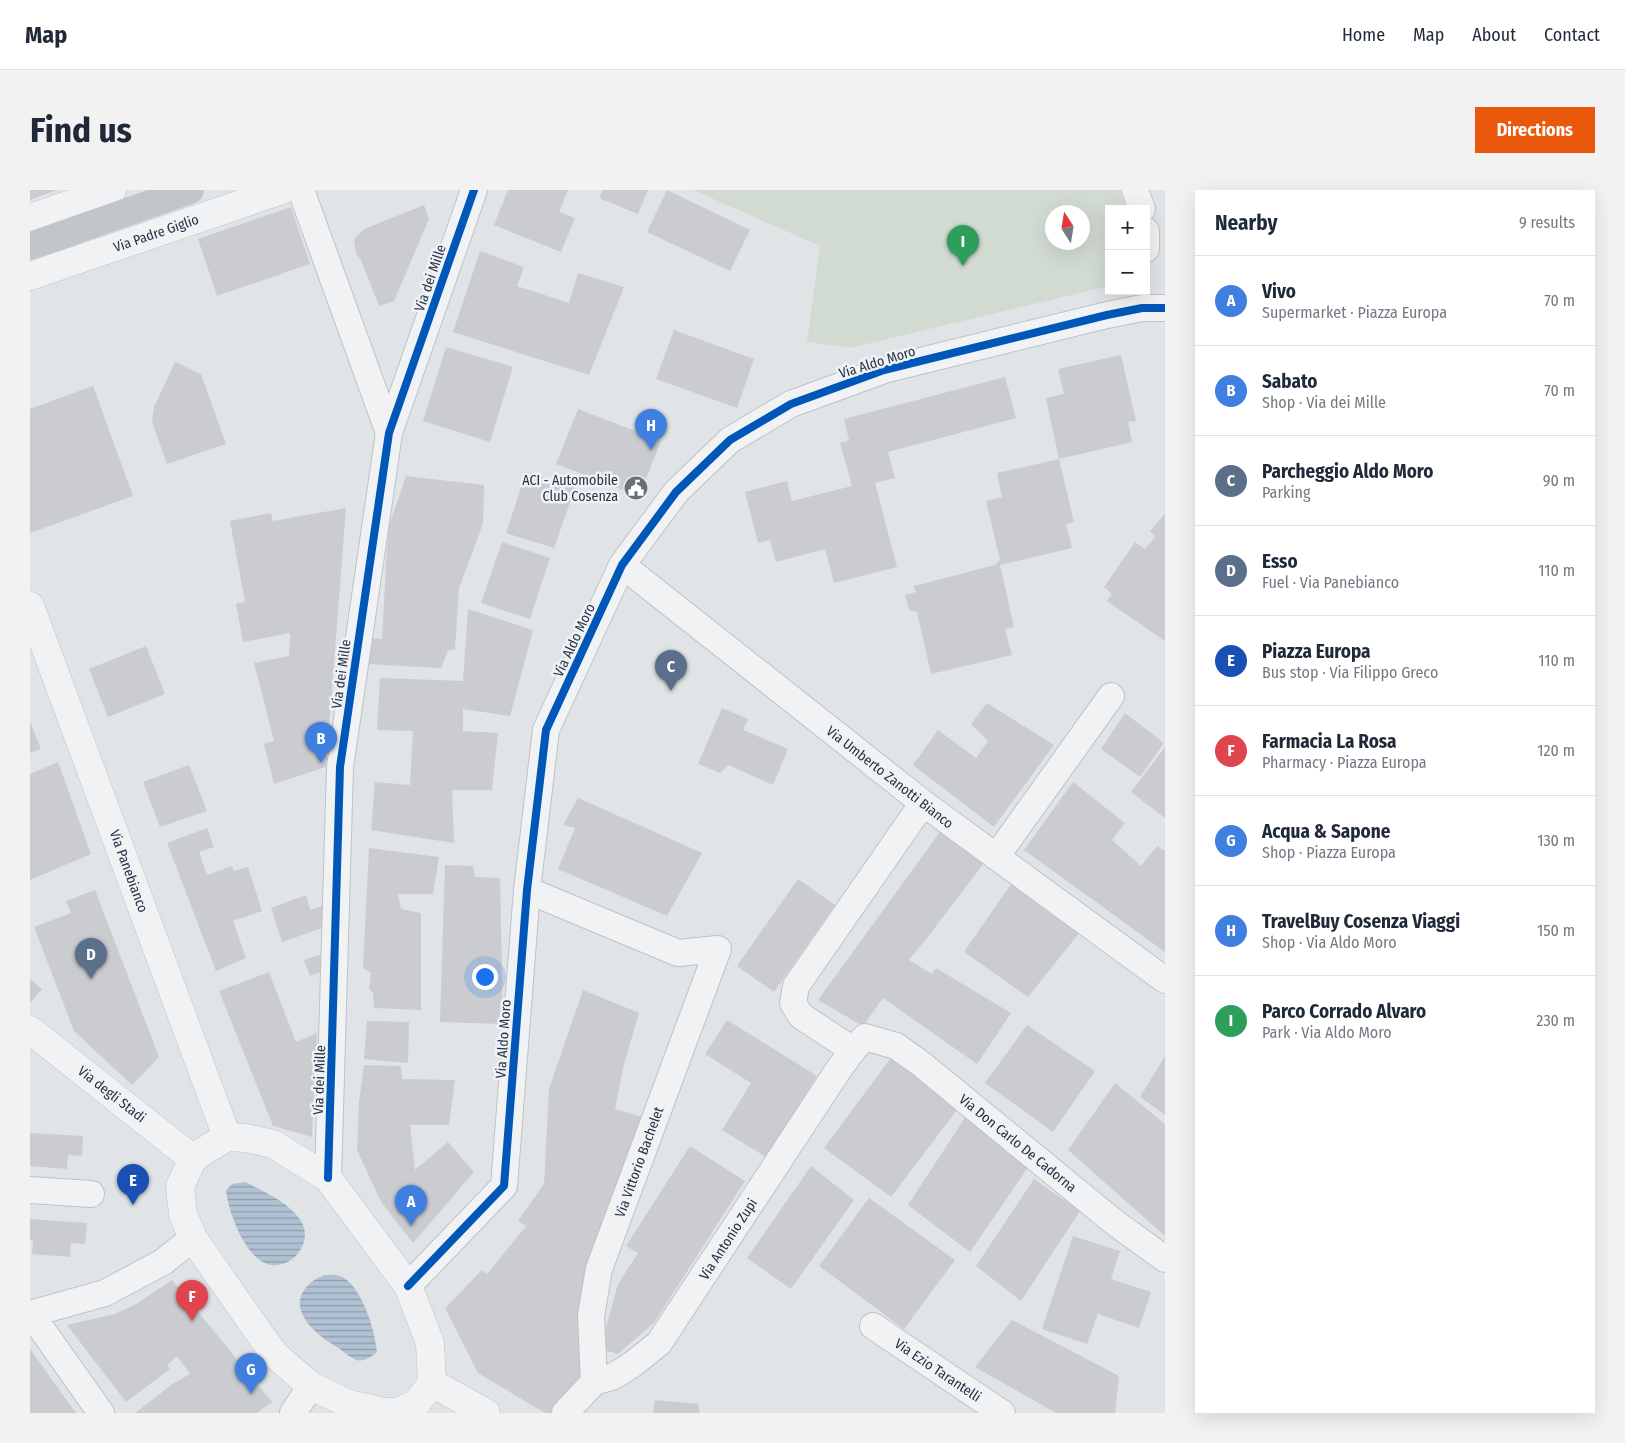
<!DOCTYPE html>
<meta charset="utf-8">
<style>
:root{--surface:#fff;--page:#f2f2f3;--text:#1f2937;--muted:#747a83;--line:#e0e1e3;--accent:#ea580c}
body{margin:0;font-family:"Fira Sans Condensed",sans-serif;background:var(--page);color:var(--text)}
.controls{position:absolute;right:15px;top:15px;display:grid;overflow:hidden;border-radius:0px;box-shadow:0 5px 20px #0002}
.controls button{width:45px;height:45px;display:grid;place-items:center;padding:0;border:0;border-bottom:1px solid var(--line);background:var(--surface);color:var(--text);font:25px sans-serif}
.compass{position:absolute;left:1015px;top:15px;width:45px;height:45px;border-radius:50%;background:var(--surface);box-shadow:0 5px 20px #0002;rotate:348deg}
.you{position:absolute;left:454px;top:786px;width:18px;height:18px;margin:-12px;border:4px solid #fff;border-radius:50%;background:#1a73e8;box-shadow:0 0 0 8px #1a73e833}
.badge{display:grid;place-items:center;width:32px;height:32px;border-radius:50%;background:var(--accent);color:#fff;font-size:16px;font-weight:700}
.pin{position:absolute;translate:-50% -41px;filter:drop-shadow(0 1px 2px #0008)}
.pin::after{content:'';position:absolute;top:26px;width:18px;height:15px;background:inherit;clip-path:polygon(0 0,100% 0,50% 100%)}
.list{margin:0;padding:0;list-style:none}
h2{display:flex;justify-content:space-between;align-items:center;height:65px;margin:0;padding:0 20px;font-size:21px}
h2 small{font-size:16px;font-weight:400;color:var(--muted)}
.list li{display:grid;grid-template-columns:32px 1fr auto;gap:15px;align-items:center;box-sizing:border-box;height:90px;padding:0 20px;border-top:1px solid var(--line)}
.list b{display:block;font-size:19px;white-space:nowrap}
.list p{margin:0;font-size:16px;white-space:nowrap;color:var(--muted)}
.list em{font-size:16px;font-style:normal;color:var(--muted)}
.map{position:relative;flex:none;width:1135px;height:1223px;overflow:hidden;border-radius:0px}
header{display:flex;align-items:center;gap:30px;box-sizing:border-box;height:70px;padding:0 25px;background:var(--surface);border-bottom:1px solid var(--line)}
header strong{font-size:24px}
nav{display:flex;gap:28px;margin-inline-start:auto;font-size:18px}
.intro{display:flex;align-items:center;justify-content:space-between;box-sizing:border-box;height:120px;padding:0 30px}
h1{margin:0;font-size:35px}
.button{padding:12px 22px;border-radius:0px;background:var(--accent);color:#fff;font-size:18px;font-weight:700}
main{display:flex;gap:30px;padding:0 30px}
aside{flex:1;background:var(--surface);border-radius:0px;box-shadow:0 5px 20px #0002}
.map>svg:first-child{display:block}
</style>
<header>
<strong>Map</strong>
<nav><a>Home</a><a>Map</a><a>About</a><a>Contact</a></nav>
</header>
<div class="intro"><h1>Find us</h1><a class="button">Directions</a></div>
<main>
<div class="map">
<svg width="1135" height="1223" viewBox="0 0 1135 1223">
<defs>
<pattern id="water-rules" width="6" height="5" patternUnits="userSpaceOnUse" patternTransform="scale(1.25)"><rect width="6" height="5" fill="#afc1d2"/><path d="M0 2.5h6" fill="none" stroke="#8e9dac"/></pattern>
</defs>
<rect width="100%" height="100%" fill="#e1e4e7"/>
<path fill="#d2dbd2" fill-rule="evenodd" d="M663 0H1089L1097 19H1079V96L820 158 777 152 790 56ZM1022 22H1052V52H1022Z"/>
<path fill="url(#water-rules)" d="M216 992C234 1002 256 1011 269 1028 285 1048 266 1078 241 1075 216 1071 198 1022 196 1000L202 994Z
M295 1085C301 1085 309 1084 314 1088 333 1100 345 1141 347 1162 341 1167 334 1172 326 1170 321 1168 314 1162 310 1159 297 1151 283 1142 275 1129 262 1110 276 1091 295 1085Z"/>
<path fill="#cacccf" d="M0 0H27L0 10Z
M478 0H538L529 22 545 28 531 62 464 35Z
M573 0H618L608 24 569 8Z
M637 0 720 40 700 81 617 42Z
M394 15 399 29 364 111 349 116 331 70 326 63 324 49 334 39Z
M261 17 280 74 187 106 168 49Z
M450 61 494 77 487 96 539 113 548 83 594 97 559 185 423 142Z
M644 140 724 169 707 218 626 189Z
M416 157 483 177 460 252 393 231Z
M1091 165 1106 231 1098 232 1102 252 1029 269 1016 208 1034 204 1028 179Z
M145 172 171 184 196 254 137 274 122 232 124 217Z
M975 187 986 228 858 262 865 288 845 293 867 377 804 393 795 359 746 372 740 350 728 353 715 302 757 291 762 311 822 296 810 253 819 250 814 229Z
M63 196 103 306 0 343V219Z
M548 219 631 251 609 306 526 274Z
M1029 269 1044 332 1036 334 1042 358 970 375 984 437 975 439 982 465 901 484 887 422 879 420 875 405 886 402 884 396 965 375 970 370 956 311 972 307 967 283Z
M496 282 545 298 524 358 476 343Z
M376 286 454 295 453 334 429 398 425 459 418 461 411 478 336 474V448L352 449 358 339Z
M316 318 296 577 244 594 234 554 244 551 224 473 259 466 260 443 213 452 206 414 215 412 200 331 241 323 243 331Z
M1135 324V451L1077 411 1082 404 1074 397 1105 352 1115 359 1125 347 1120 341Z
M472 352 520 368 500 429 451 413Z
M438 419 503 440 480 526 433 519V541L468 543 462 600H422L424 653 341 640 345 592 380 595 383 541 347 540 350 488 433 491Z
M116 456 135 504 78 527 59 479Z
M957 513 1024 555 964 637 883 575 908 540 946 568 958 551 941 534Z
M692 518 718 529 713 540 758 559 743 595 698 575 690 583 668 574Z
M1095 523 1134 553 1110 587 1071 559Z
M0 532 11 559 0 563Z
M1135 557V628L1101 602Z
M28 572 61 664 0 690V584Z
M159 575 177 621 130 637 113 592Z
M1043 592 1095 633 1082 650 1111 676 1127 656 1135 661V762L994 660Z
M548 608 672 663 637 726 528 679 545 638 533 635Z
M177 638 184 657 169 662 177 685 202 676 204 681 218 677 232 721 203 731 216 768 186 781 137 653Z
M910 642 954 673 897 748 879 770 902 784 906 778 981 823 947 874 853 808 833 836 788 810Z
M339 658 409 667 403 704H368L371 719 391 723V820L344 818 343 803 339 798 341 783 333 778Z
M415 675 443 676 445 687 470 688 473 834 410 832Z
M768 689 805 715 744 802 707 776Z
M981 694 1050 742 998 807 934 762Z
M65 700 129 867 102 895 44 841 4 737 41 723 36 711Z
M276 705 280 720 297 714 295 737 252 752 241 718Z
M294 763 293 781 280 786 274 770Z
M239 782 266 852 287 843 282 947 243 936 189 801Z
M0 789 12 799 0 813Z
M553 800 609 823 594 874 585 919 616 928 552 1186 525 1223H515L448 1183 415 1118 452 1080 457 1084 496 1036 488 1031 514 994 519 899Z
M697 830 787 886 736 967 692 940 721 893 675 864Z
M337 831 379 832 378 873 334 869Z
M997 835 1065 881 1023 942 955 893Z
M863 865 930 916 861 1007 794 958Z
M1135 866V925L1110 907Z
M334 875 371 876 372 889 425 890 419 935H380L385 980 418 952 444 982 383 1053 351 1012 327 960 329 912Z
M1085 893 1135 934V1046L1038 960Z
M938 923 999 976 940 1062 878 1015Z
M0 943 53 946 52 966 38 965 37 979 0 976Z
M660 956 715 991 624 1133 588 1164 570 1159 588 1094 608 1063 596 1056Z
M781 976 824 1010 761 1099 717 1068Z
M1004 989 1050 1021 991 1111 946 1076Z
M839 1008 925 1070 874 1139 789 1076Z
M0 1029 57 1033 55 1054 41 1053 40 1067 2 1064 3 1050H0Z
M1043 1046 1090 1061 1081 1089 1121 1102 1109 1138 1068 1124 1057 1154 1012 1139Z
M142 1090 242 1212 227 1223H105L144 1193 160 1184 147 1166 137 1175 140 1179 96 1212 37 1135 85 1124 106 1114Z
M982 1130 1089 1186 1085 1223H1026L945 1177Z
M0 1159 46 1223H0Z
M625 1210 668 1214 670 1223H623Z"/>
<g fill="none" stroke-linecap="round" stroke-linejoin="round">
<defs>
<path id="minor" d="M271 0 359 243
M1105 0 1112 19
M1116 41V59
M592 375 893 613 1135 790
M966 667 1081 506
M497 700 648 763 688 759 569 1079 561 1126 564 1192
M823 860 771 826 763 813 766 796 893 613
M298 988 310 577 359 243 444 0
M0 1000 61 1004
M378 1096 474 996 497 700 516 540 592 375 646 302 700 250 761 214 854 180 1077 125 1112 118H1135
M0 1124 75 1103 133 1072 163 1048
M1 1124 71 1223
M843 1136 972 1223
M263 1223 281 1196
M535 1223 564 1192 584 1186 603 1174 629 1153 809 879 823 860 835 847 866 856 890 873 1084 1032 1135 1069"/>
<path id="tertiary" d="M0 28 82 0
M0 86 252 0
M0 416 197 947
M0 840 163 969
M197 947 216 948 243 954 298 988 378 1096 400 1153 402 1193 386 1214 367 1222H354L319 1214 281 1196 245 1165 206 1110 163 1048 153 1024 150 996 163 969 172 962Z
M402 1193 456 1223"/>
</defs>
<use href="#minor" stroke="#bfc2c5" stroke-width="28"/>
<use href="#tertiary" stroke="#bfc2c5" stroke-width="29"/>
<use href="#minor" stroke="#f1f2f3" stroke-width="26"/>
<use href="#tertiary" stroke="#f1f2f3" stroke-width="28"/>
<path stroke="#c2c5c9" stroke-width="28" d="M0 56 160 0"/>
<defs>
<path id="cycleway" d="M298 988 310 577 359 243 444 0
M378 1096 474 996 497 700 516 540 592 375 646 302 700 250 761 214 854 180 1077 125 1112 118H1135"/>
</defs>
<use href="#cycleway" stroke="#eff2f6" stroke-width="11"/>
<use href="#cycleway" stroke="#0057b8" stroke-width="8"/>
</g>
<defs>
<symbol id="civic-disc" viewBox="-11 -11 22 22"><circle r="9.5" fill="#69707a" stroke="#eff2f6"/><path d="M-.6-6.5H3V-4.5H.6V-3L4-1V1h2V6H-6V1h2V-1L-.6-3ZM-1.2 2.5V6h2.4V2.5Z" fill="#fff"/></symbol>
</defs>
<g fill-rule="evenodd">
<use href="#civic-disc" x="592" y="284" width="28" height="28"/>
</g>
<g text-anchor="middle" stroke-width="5" stroke-linejoin="round" paint-order="stroke">
<g font-size="14" fill="#283240" stroke="#eff2f6">
<text transform="translate(126 43) rotate(-19)" y="5">Via Padre Giglio</text>
<text transform="translate(400 88) rotate(-71)" y="5">Via dei Mille</text>
<text transform="translate(847 172) rotate(-17)" y="5">Via Aldo Moro</text>
<text transform="translate(544 450) rotate(-65)" y="5">Via Aldo Moro</text>
<text transform="translate(311 484) rotate(-82)" y="5">Via dei Mille</text>
<text transform="translate(860 587) rotate(38)" y="5">Via Umberto Zanotti Bianco</text>
<text transform="translate(99 681) rotate(70)" y="5">Via Panebianco</text>
<text transform="translate(473 849) rotate(-86)" y="5">Via Aldo Moro</text>
<text transform="translate(289 890) rotate(-88)" y="5">Via dei Mille</text>
<text transform="translate(82 904) rotate(38)" y="5">Via degli Stadi</text>
<text transform="translate(988 953) rotate(39)" y="5">Via Don Carlo De Cadorna</text>
<text transform="translate(609 972) rotate(-70)" y="5">Via Vittorio Bachelet</text>
<text transform="translate(698 1049) rotate(-57)" y="5">Via Antonio Zupi</text>
<text transform="translate(908 1180) rotate(34)" y="5">Via Ezio Tarantelli</text>
</g>
<g font-size="14" fill="#283240" stroke="#eff2f6" text-anchor="end">
<text x="588" y="295">ACI - Automobile<tspan x="588" dy="16">Club Cosenza</tspan></text>
</g>
</g>
</svg>
<div class="controls">
<button>+</button>
<button>−</button>
</div>
<svg class="compass" viewBox="-18 -18 36 36"><path d="M0-13l5 13h-10z" fill="#e53935"/><path d="M0 13l5-13h-10z" fill="#747a83"/></svg>
<div class="you"></div>
<div class="pin badge" style="left:381px;top:1036px;background:#3f7fe0">A</div>
<div class="pin badge" style="left:291px;top:573px;background:#3f7fe0">B</div>
<div class="pin badge" style="left:641px;top:501px;background:#5c6f8a">C</div>
<div class="pin badge" style="left:61px;top:789px;background:#5c6f8a">D</div>
<div class="pin badge" style="left:103px;top:1015px;background:#1a4fb4">E</div>
<div class="pin badge" style="left:162px;top:1131px;background:#e0444e">F</div>
<div class="pin badge" style="left:221px;top:1204px;background:#3f7fe0">G</div>
<div class="pin badge" style="left:621px;top:260px;background:#3f7fe0">H</div>
<div class="pin badge" style="left:933px;top:76px;background:#2e9e5b">I</div>
</div>
<aside>
<h2>Nearby<small>9 results</small></h2>
<ul class="list">
<li><span class="badge" style="background:#3f7fe0">A</span><div><b>Vivo</b><p>Supermarket · Piazza Europa</p></div><em>70 m</em></li>
<li><span class="badge" style="background:#3f7fe0">B</span><div><b>Sabato</b><p>Shop · Via dei Mille</p></div><em>70 m</em></li>
<li><span class="badge" style="background:#5c6f8a">C</span><div><b>Parcheggio Aldo Moro</b><p>Parking</p></div><em>90 m</em></li>
<li><span class="badge" style="background:#5c6f8a">D</span><div><b>Esso</b><p>Fuel · Via Panebianco</p></div><em>110 m</em></li>
<li><span class="badge" style="background:#1a4fb4">E</span><div><b>Piazza Europa</b><p>Bus stop · Via Filippo Greco</p></div><em>110 m</em></li>
<li><span class="badge" style="background:#e0444e">F</span><div><b>Farmacia La Rosa</b><p>Pharmacy · Piazza Europa</p></div><em>120 m</em></li>
<li><span class="badge" style="background:#3f7fe0">G</span><div><b>Acqua &amp; Sapone</b><p>Shop · Piazza Europa</p></div><em>130 m</em></li>
<li><span class="badge" style="background:#3f7fe0">H</span><div><b>TravelBuy Cosenza Viaggi</b><p>Shop · Via Aldo Moro</p></div><em>150 m</em></li>
<li><span class="badge" style="background:#2e9e5b">I</span><div><b>Parco Corrado Alvaro</b><p>Park · Via Aldo Moro</p></div><em>230 m</em></li>
</ul>
</aside>
</main>
